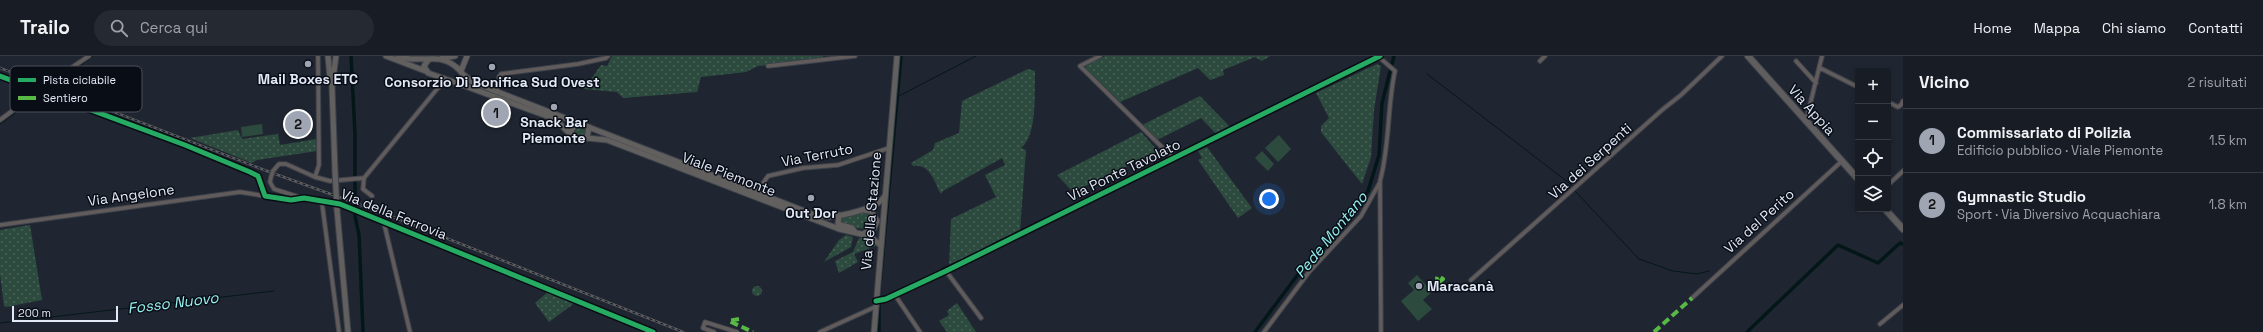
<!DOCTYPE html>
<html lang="it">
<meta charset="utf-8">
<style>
:root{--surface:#181c25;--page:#252932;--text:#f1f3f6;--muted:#9fa1a7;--line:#363a42;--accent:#9fa5b2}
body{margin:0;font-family:"Space Grotesk",sans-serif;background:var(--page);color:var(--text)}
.controls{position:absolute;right:12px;top:12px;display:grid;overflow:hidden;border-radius:4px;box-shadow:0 2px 6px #0003}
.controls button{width:36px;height:36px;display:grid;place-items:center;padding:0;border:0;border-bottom:1px solid var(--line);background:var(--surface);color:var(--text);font:20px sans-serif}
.scale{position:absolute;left:12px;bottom:10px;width:106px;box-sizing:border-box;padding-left:4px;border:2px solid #e3e9f7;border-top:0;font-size:11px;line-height:14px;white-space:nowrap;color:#e3e9f7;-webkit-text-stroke:3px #090d15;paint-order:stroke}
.you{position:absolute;left:1269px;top:143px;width:14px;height:14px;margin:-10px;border:3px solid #fff;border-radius:50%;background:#1a73e8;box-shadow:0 0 0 6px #1a73e833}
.badge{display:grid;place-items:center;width:26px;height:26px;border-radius:50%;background:var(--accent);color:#111;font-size:13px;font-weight:700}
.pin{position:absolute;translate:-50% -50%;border:2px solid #fff;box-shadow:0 1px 4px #0006}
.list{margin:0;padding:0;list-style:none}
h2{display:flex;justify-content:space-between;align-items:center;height:52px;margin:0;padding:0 16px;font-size:17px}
h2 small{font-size:13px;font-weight:400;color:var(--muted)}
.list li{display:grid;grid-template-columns:26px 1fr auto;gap:12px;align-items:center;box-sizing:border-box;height:64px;padding:0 16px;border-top:1px solid var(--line)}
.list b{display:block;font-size:15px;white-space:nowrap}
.list p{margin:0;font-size:13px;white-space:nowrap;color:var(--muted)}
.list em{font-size:13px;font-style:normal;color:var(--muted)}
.icon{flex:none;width:22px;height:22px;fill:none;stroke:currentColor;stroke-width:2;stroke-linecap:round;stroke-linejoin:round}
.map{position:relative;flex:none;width:1903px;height:276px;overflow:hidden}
header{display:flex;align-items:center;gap:24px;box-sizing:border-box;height:56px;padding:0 20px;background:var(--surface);border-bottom:1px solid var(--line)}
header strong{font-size:19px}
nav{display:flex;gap:22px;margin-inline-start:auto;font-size:14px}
.search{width:280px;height:36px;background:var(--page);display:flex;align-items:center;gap:10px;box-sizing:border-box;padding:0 14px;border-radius:22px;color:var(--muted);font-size:15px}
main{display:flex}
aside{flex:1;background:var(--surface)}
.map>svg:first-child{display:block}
</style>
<header>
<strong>Trailo</strong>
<div class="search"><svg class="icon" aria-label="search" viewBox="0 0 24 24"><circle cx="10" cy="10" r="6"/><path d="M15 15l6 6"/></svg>Cerca qui</div>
<nav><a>Home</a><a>Mappa</a><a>Chi siamo</a><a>Contatti</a></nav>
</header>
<main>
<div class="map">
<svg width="1903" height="276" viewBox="0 0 1903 276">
<defs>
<pattern id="grass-dots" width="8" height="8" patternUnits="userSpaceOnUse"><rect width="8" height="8" fill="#2c4b3e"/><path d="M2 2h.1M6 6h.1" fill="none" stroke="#4a655b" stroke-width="1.8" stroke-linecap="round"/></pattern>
</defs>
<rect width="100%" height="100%" fill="#202631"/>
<path fill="url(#grass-dots)" d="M612 0H823V3L758 10 746 16 701 21 697 36 623 42 617 36 584 33 601 9 607 10Z
M1105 0H1270L1262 5 1255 1 1223 14 1224 19 1210 24 1198 12 1120 46 1086 13V10Z
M1377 8 1381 10 1374 54 1371 101 1362 128 1321 76V70L1329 62 1316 37Z
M1028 13 1035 15C1034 35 1038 79 1021 92L1026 94 1020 175 949 211 951 163 996 141 985 119 1005 109 1002 102 943 135 941 138C934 125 930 107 913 110L911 107 933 94 935 87 959 77 962 45Z
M1200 40 1232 73 1217 79 1201 62 1157 84 1142 69Z
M574.5 76a5.5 5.5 0 1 1 11 0a5.5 5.5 0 1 1-11 0Z
M238 74 242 83 278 78 280 89 316 83 317 95 257 104 252 107 190 82Z
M1141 76 1158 95 1073 136 1057 119Z
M1207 91 1252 152 1238 162 1198 104 1202 102 1198 95Z
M863 156 870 157 874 164 871 171C861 176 851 169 841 168V163Z
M30 169 42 244 6 251 4 250 0 218V174Z
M846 179 853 181 851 191 824 206 839 184Z
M859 182 873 184 878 189 854 198 858 206 839 217 835 205 853 196Z
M752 235a5 5 0 1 1 10 0a5 5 0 1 1-10 0Z
M549 235 576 246 549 266 535 247Z
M957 247 976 276H947L939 265 949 259 947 255Z"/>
<path fill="#2c4b3e" d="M262 68 263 78 242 81 241 71Z
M1279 79 1291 93 1278 106 1265 92Z
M1262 95 1274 108 1268 115 1255 102Z
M1417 219 1432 236 1423 244 1432 253 1418 265 1401 245 1414 234 1408 227Z"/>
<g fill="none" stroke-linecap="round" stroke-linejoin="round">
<path stroke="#031718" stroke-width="1" d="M1427 18 1573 130
M54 29 93 0
M897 41 976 0
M0 68 36 42 48 40
M1575 135 1639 203 1673 215 1697 218 1709 215
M1023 174 1067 153
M992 188 1021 174
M941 213 978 196
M0 267 274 235"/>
<path stroke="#031718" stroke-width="3.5" d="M351 0 355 78V160L359 179 363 276
M879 276V240L901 0
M1255 276 1299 217 1339 175 1368 135 1379 99 1382 47 1394 0
M1747 276 1838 189 1878 207 1900 187 1903 188"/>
<path stroke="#3d434f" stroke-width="3.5" stroke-dasharray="3.5 2" stroke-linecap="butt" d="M49 35 52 29"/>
<defs>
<path id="street" d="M318 0 319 109 315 121 330 125 364 122
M1100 0 1080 10 1174 103
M1380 2 1395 15C1387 51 1390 89 1380 125L1381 276
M1540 5 1545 0
M1796 5 1816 27
M768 10 855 0
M1820 12 1858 31
M0 20 185 89 250 116 258 120 265 140 291 144 304 142 340 148 653 276
M52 29 56 22 89 0
M437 33V20
M497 36 499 21 501 18 578 8 606 2 608 0
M1888 46 1898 51 1901 49 1903 45
M0 64 39 35
M1806 65 1822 0
M273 115 279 108H286L315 121
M271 121 270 126 274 133 302 142
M1888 129 1903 115
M757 136 768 120 803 112 838 109 889 92
M372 140 363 133 364 122 437 33 448 24
M322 147 339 276
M384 167 410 276
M0 169 240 136 265 140
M946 215 981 262
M1471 224 1662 54 1681 39 1722 0
M895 239 920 276
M1692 242 1842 105
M876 245 886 243 946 215 1380 0
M1880 268 1903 249
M714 276 703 272 705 266 737 276
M820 276 875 251
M1264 276 1309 216 1361 160 1380 126"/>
<path id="secondary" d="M328 0 330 22
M386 0 428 16
M398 0 410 3H429
M442 2 455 0
M429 3C443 2 453 6 462 17L463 22 457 27 428 17 424 10Z
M461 15 467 0
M464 19 472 26 578 67
M457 27 555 63 572 80
M589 71 587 82 577 83 572 80 571 74 578 67 812 158C817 159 822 161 828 161 841 160 877 153 884 141
M587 82 607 84 839 173 870 180 880 189
M335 115 332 31 336 0
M337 154 348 276
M839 159 838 168 852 172 855 176
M863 178 874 172 877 165 871 155 864 154
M874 276 897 0"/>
<path id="primary" d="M1748 0 1858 123
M1885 153 1903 173"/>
</defs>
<use href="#street" stroke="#3d424b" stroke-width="5.5"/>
<use href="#secondary" stroke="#3d424b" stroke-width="7"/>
<use href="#primary" stroke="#3d424b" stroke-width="8"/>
<use href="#street" stroke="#615c5b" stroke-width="3.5"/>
<use href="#secondary" stroke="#625f5f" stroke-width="5"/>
<use href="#primary" stroke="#605d5f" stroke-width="6"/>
<defs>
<path id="rail" d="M0 12 267 115 383 157 683 276"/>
</defs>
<use href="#rail" stroke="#5c5d61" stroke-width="2.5"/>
<use href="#rail" stroke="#090d15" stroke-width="1" stroke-dasharray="3" stroke-linecap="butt"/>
<defs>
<path id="street-bridge" d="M271 121 273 115"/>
<path id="secondary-bridge" d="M335 115 337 154"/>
</defs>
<use href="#street-bridge" stroke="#3d424b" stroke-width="5.5" stroke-linecap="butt"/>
<use href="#secondary-bridge" stroke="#3d424b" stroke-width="7" stroke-linecap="butt"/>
<use href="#street-bridge" stroke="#615c5b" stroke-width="3.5"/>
<use href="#secondary-bridge" stroke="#625f5f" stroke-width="5"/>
<path stroke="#58b947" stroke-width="4" stroke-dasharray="8 4" stroke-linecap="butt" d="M1429 233 1443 223 1438 220C1435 225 1439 228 1439 233
M739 263 729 265 753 276
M1654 276 1692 242"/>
<defs>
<path id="cycleway" d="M0 20 185 89 250 116 258 120 265 140 291 144 304 142 340 148 653 276
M876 245 886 243 946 215 1380 0"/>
</defs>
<use href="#cycleway" stroke="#090d15" stroke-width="8"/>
<use href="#cycleway" stroke="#26ab63" stroke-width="5"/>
</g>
<g fill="#9fa5b2" stroke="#090d15" stroke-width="1.5">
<circle cx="308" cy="8" r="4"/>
<circle cx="492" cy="11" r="4"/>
<circle cx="554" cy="51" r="4"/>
<circle cx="811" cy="142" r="4"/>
<circle cx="1419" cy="230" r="4"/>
</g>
<g text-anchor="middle" stroke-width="3" stroke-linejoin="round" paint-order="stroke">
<g font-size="14" font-weight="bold" fill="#e3e9f7" stroke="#090d15">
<text x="308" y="28">Mail Boxes ETC</text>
<text x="492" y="31">Consorzio Di Bonifica Sud Ovest</text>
<text x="554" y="71">Snack Bar<tspan x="554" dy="16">Piemonte</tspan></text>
<text x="811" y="162">Out Dor</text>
<text x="1427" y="235" text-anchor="start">Maracanà</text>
</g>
<g font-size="14" fill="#e3e9f7" stroke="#090d15">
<text transform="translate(1812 54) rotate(48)" y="5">Via Appia</text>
<text transform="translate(817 99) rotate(-11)" y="5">Via Terruto</text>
<text transform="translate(1590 105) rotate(-42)" y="5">Via dei Serpenti</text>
<text transform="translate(1124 114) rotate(-26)" y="5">Via Ponte Tavolato</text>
<text transform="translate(729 118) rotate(21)" y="5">Viale Piemonte</text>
<text transform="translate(131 139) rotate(-8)" y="5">Via Angelone</text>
<text transform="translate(871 155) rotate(-85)" y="5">Via della Stazione</text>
<text transform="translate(394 158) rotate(22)" y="5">Via della Ferrovia</text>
<text transform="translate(1759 165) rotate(-42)" y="5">Via del Perito</text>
</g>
<g font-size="15" font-style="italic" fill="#96f1f1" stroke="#090d15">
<text transform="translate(1331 179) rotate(-51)" y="5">Pede Montano</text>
<text transform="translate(173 247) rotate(-7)" y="5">Fosso Nuovo</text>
</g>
</g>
<rect x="10" y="10" width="132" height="46" rx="6" fill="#090d15" stroke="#4a4f59" stroke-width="1"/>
<rect x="18" y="22" width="18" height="4" fill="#26ab63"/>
<rect x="18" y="40" width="18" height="4" fill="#58b947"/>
<g font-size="11" fill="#e3e9f7">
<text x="43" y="28">Pista ciclabile</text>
<text x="43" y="46">Sentiero</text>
</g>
</svg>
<div class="controls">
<button>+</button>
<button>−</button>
<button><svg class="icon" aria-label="locate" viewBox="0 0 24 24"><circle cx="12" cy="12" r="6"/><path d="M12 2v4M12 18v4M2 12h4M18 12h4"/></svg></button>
<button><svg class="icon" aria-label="layers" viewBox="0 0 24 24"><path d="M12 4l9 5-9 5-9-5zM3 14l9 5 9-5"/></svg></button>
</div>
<div class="scale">200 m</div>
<div class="you"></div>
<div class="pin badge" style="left:496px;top:57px">1</div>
<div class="pin badge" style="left:298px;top:68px">2</div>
</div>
<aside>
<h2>Vicino<small>2 risultati</small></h2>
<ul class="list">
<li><span class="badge">1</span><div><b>Commissariato di Polizia</b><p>Edificio pubblico · Viale Piemonte</p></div><em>1.5 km</em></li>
<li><span class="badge">2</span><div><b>Gymnastic Studio</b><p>Sport · Via Diversivo Acquachiara</p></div><em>1.8 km</em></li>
</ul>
</aside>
</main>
